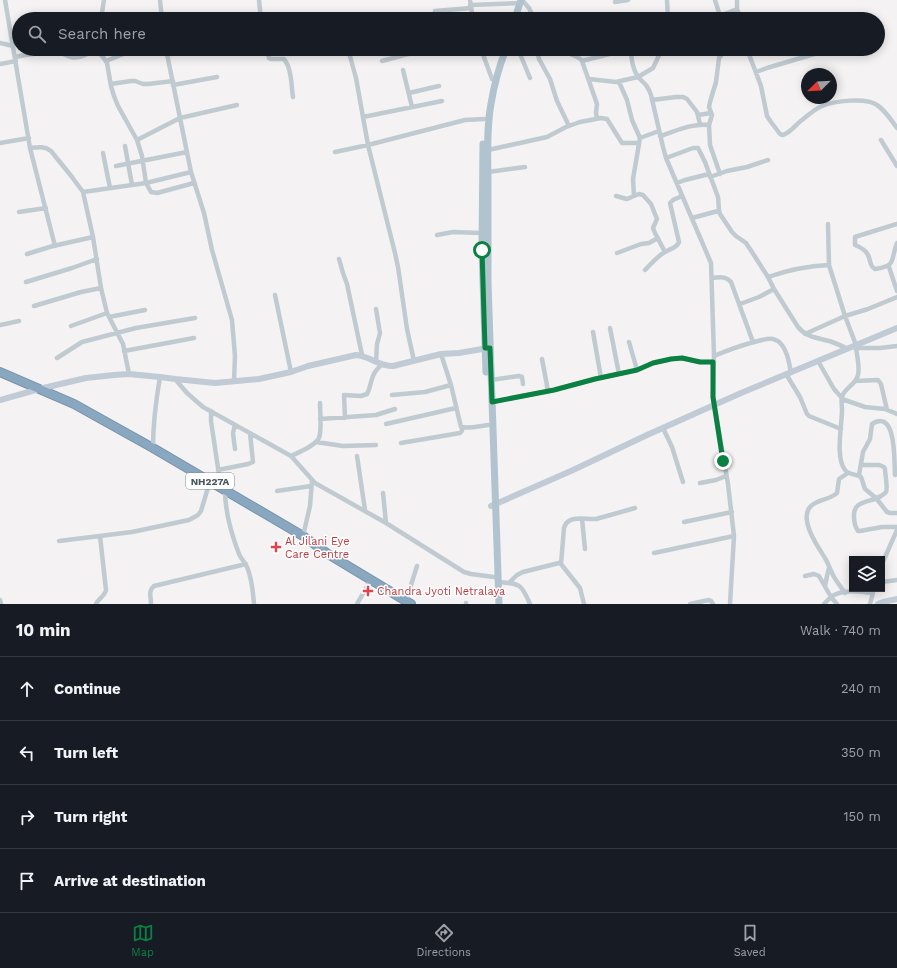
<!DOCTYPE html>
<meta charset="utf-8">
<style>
:root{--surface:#171b24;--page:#242831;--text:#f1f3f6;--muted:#9ea1a6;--line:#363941;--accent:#0b8043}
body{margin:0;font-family:"Work Sans",sans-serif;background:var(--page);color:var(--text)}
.controls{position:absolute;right:12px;bottom:12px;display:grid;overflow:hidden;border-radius:0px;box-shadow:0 2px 10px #0003}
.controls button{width:36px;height:36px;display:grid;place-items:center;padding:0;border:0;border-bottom:1px solid var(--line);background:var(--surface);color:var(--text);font:20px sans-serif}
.compass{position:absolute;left:801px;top:68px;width:36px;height:36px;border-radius:50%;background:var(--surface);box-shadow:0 2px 10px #0003;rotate:246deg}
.stop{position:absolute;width:12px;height:12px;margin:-9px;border:3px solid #0b8043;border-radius:50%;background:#fff}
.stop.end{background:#0b8043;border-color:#fff;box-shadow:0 1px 4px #0008}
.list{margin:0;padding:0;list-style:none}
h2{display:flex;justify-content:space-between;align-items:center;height:52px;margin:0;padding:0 16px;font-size:17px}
h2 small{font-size:13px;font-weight:400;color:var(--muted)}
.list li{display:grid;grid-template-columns:26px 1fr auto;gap:12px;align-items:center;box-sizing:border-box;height:64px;padding:0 16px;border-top:1px solid var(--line)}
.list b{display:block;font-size:15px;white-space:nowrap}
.list em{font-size:13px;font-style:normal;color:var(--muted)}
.icon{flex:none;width:22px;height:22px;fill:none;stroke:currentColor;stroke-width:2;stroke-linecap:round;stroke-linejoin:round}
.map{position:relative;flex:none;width:897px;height:604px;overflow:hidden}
.search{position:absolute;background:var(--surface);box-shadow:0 2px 10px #0003;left:12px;right:12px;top:12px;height:44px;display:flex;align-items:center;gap:10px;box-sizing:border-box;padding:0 14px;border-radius:22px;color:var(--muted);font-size:15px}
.sheet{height:308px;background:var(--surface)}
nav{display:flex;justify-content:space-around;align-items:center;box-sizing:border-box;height:56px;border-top:1px solid var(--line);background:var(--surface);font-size:11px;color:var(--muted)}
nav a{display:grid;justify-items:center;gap:2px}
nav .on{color:var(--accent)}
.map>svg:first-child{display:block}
</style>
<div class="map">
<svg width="897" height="604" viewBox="0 0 897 604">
<rect width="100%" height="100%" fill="#f4f2f2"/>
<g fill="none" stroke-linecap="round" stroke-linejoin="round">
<defs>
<path id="highway" d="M0 372 74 404 153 448 303 536 328 554 411 604"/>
</defs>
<use href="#highway" stroke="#7592ac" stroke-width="10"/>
<path stroke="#c0cad1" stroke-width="4.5" d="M5 0 30 148C39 147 44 146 51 151L72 177 83 192 93 237 101 288 107 313 123 344 129 374
M160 0 162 19
M259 0 261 19
M470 0 473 19
M522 0 529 8 534 19
M667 0 668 19
M715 0 720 16
M737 0V9L741 19
M615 2 628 0
M470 5 521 3
M435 11 471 8
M340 18V19
M101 19 104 0
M712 19 737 9
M0 43 13 46
M95 49 103 57 107 63 111 86 114 96 118 106 137 140
M166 49 191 172 204 213 212 250 232 320 235 356 234 381
M267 49 269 58 271 59H284C292 69 291 85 293 97
M348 49 356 78 368 145 395 253 398 267 407 329 414 361
M481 49 492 79
M518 49 530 78
M537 49 539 59 550 79 557 101 569 126
M563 49C568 56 577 54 582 61L597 104 596 113 597 118
M662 49 653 68 638 77 646 85 649 90 651 95 663 147 666 158 711 263 714 356 713 397 728 484 734 536 730 604
M747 49 761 86 767 116 771 122 780 134 783 135C791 132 795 125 802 120 808 115 815 109 822 106 834 101 866 97 877 105 885 110 891 120 897 128
M15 57C27 55 44 51 56 52 62 52 66 56 71 57 79 59 89 54 94 49
M106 61 136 49
M382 61 427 49
M582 61 629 49
M0 64 16 61
M403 70 412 107
M756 72 767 68 821 52
M589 79 616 82 638 77C632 68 631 59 631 49
M111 84 131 81H135L143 84H148L173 81
M173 85 217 77
M409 93 439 86
M652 100 676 97H683L687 99 697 112 700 124
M698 115 711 113
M363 117 442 101
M660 136C676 131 692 123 709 125
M640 138 659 131
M881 140 897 166
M0 143 29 138
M125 146 132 185
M30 148 55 246
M488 150 547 137 566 127 580 122 601 118 607 119 622 143H639
M335 152 368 145 465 120 484 119
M103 153 110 188
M666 158 693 148H698L705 162 718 197C719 203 718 209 720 214L732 232 736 236 746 243 750 249 768 277 774 289 798 327C806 337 817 338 829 341 836 343 842 346 848 349
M116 166 187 152
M488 172 525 167
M720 174 710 145 709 125 712 115 709 107 710 102 716 82 719 58 723 53 734 49
M710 177 727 171 747 167 768 160
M194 183 157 193 151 192 146 183 142 156 137 140 180 118 237 105
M677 183 685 180 709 174
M83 192 146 183 191 172
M616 196 627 199 634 196 633 179 640 138 632 120 627 100 619 82
M634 196 639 194 643 195 651 204 657 219 653 228 655 233 665 252
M19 212 46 208
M692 218 718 211
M828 224 829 265 845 316 856 345
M897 224 858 236 855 237V245C860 247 866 250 868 255 871 260 869 266 875 269 897 266 890 261 897 243
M437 235 453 232 482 233
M617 253 641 244 649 243 658 238
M27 254 53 246 93 237
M339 259 343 273 347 284 362 355
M889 267 897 291
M645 270C652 263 658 255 667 251 672 248 677 248 679 242L670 203 673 200 682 196
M768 277C788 270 808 266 829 265
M712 278C719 277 726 276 731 282L753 342
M26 282 72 268 97 259
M275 295 291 372
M740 304 759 297 774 289
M34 306 81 292 101 288
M376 309 380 333 377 344 376 362
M109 317 145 310
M0 325 19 321
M71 326 107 313
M610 328 619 374
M593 332 601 378
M805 334 845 316 868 309 897 297
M629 342 637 370
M855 348H880L897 346
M856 348C857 356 860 367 858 375 856 385 844 388 842 397 841 401 842 406 842 410 842 425 835 457 845 470 849 475 856 474 861 477L865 489 876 498 887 512 890 513H897
M124 351 194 338
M441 354 451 385 461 427C469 429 479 426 488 425
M714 356C728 350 742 345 758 341 762 340 768 338 773 339 774 339 777 341 778 341 787 348 789 362 791 373
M57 358 82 342 136 328 195 318
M542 359 548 391
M818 361 834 389 842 398
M786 374 800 397 807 414 809 416 841 429
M175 379 187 393 203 407 291 456 315 483 386 523 464 572 471 574 494 577
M491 380 519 376 522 377 523 384
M855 381 878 380 881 384 887 410
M392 395 425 392 451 385
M842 399 865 407 885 409 897 414
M492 402 554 390 595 379 637 370 653 363 671 359 683 358 700 362H713
M211 411V421L221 488
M345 418 344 395 361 396 367 394C370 389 370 384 372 379 373 373 377 369 381 365
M320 419 376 415 395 409
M386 424 456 408
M235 425 233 433 235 449
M663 428 672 447 683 482
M316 442 343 446 376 445
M401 443 460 433 462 431V428
M153 448C153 424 156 400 160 377
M291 456C299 452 315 446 319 438 322 431 320 411 320 403
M357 456 365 510
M861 465H879L884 467 885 469C885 474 888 488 886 492 886 493 882 495 881 496 870 503 853 500 854 516 854 522 855 527 858 531H860L882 527H897
M218 470 248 464 253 462 250 433
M859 475 863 452 870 439 872 424C897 408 894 462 895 475
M700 483 716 480 726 476
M225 490C225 512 231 533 239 554 241 559 245 562 247 567 252 578 253 592 254 604
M277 491 311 486
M383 493 386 523
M582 519 585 549
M684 522 732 512
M303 536 310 506 312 480
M59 541 132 532 189 520 198 515 201 511 210 481
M654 553 734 536
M561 564 564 528C568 514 585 520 596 519L635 508
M882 564 897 530
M805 576 814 574 819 576 831 597 837 604
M498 582C520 584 521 583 530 604
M882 582 897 580
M509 583 517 575 523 572 559 563 561 564 580 588 584 604
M825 586 827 576 829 568
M845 593C841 587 836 581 833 575 830 569 828 563 825 558 818 547 799 520 810 507 817 499 830 500 837 493L839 479 848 473
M0 600 1 604
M406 601 417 566
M466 603V604
M96 604C98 599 105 596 106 590L100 536
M151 604C151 597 148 591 154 586L246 564
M357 604 371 579
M690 604 709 600 711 601 713 604
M824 604C827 601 830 597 834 595 845 589 861 592 873 593
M870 604 874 589"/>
<path stroke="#c0cbd5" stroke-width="6" d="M0 400 39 389 86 378 114 375 129 374 160 377 175 379 215 383 259 379 291 372 308 366 356 355C370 356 378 366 393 366L441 354 459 353 488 348
M491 506 571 471 647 435 741 393 897 328
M878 604 883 602 897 599"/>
<path stroke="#b2c3d0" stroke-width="7" d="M516 19V15L521 0
M483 144 482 250 486 372
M499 604C495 497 491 390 488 283 488 251 488 218 488 186 488 159 486 131 491 104 494 85 499 67 506 49"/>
<use href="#highway" stroke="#8aa7c0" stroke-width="8"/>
</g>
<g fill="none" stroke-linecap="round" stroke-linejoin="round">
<path stroke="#0b8043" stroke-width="5" d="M482 250 485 348H490L492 402 554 390 595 379 637 370 653 363 671 359 682 358 700 362H713V397L723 461"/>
</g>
<g fill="#e0444e" stroke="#fff" stroke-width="1.5">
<path d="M274 541h4v4h4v4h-4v4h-4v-4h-4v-4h4z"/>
<path d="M366 585h4v4h4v4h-4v4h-4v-4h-4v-4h4z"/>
</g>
<g text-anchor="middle" stroke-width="3" stroke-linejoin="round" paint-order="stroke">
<rect fill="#fff" stroke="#808990" stroke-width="1" x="186" y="473" width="48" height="16" rx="3"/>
<g font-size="10" font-weight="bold" fill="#495660">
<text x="210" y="485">NH227A</text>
</g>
<g font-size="11" fill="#be3a42" stroke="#fff" text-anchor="start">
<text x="285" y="545">Al Jilani Eye<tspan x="285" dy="13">Care Centre</tspan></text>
<text x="377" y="595">Chandra Jyoti Netralaya</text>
</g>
</g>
</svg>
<div class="controls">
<button><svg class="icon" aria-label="layers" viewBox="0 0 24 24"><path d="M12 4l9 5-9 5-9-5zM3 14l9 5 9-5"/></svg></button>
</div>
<svg class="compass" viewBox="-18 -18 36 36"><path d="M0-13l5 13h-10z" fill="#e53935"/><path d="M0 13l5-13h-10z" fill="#9ea1a6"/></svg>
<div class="stop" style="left:482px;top:250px"></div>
<div class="stop end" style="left:723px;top:461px"></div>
<div class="search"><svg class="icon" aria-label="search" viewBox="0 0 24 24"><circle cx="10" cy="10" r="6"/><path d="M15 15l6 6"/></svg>Search here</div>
</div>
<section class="sheet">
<h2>10 min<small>Walk · 740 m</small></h2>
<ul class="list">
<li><svg class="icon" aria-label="ahead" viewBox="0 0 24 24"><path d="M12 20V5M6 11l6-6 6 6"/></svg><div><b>Continue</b></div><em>240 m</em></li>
<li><svg class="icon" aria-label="left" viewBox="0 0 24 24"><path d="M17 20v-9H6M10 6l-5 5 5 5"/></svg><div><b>Turn left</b></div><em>350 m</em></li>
<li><svg class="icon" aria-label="right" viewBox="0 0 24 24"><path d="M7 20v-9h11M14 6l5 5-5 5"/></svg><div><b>Turn right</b></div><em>150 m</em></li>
<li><svg class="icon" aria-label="arrive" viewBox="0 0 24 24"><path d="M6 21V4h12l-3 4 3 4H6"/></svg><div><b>Arrive at destination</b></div></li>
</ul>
</section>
<nav>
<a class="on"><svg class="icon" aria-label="map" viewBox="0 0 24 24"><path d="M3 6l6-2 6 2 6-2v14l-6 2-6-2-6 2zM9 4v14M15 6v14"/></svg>Map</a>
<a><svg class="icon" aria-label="directions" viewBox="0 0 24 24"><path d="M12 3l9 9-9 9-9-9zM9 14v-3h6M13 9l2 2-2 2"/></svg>Directions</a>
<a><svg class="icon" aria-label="saved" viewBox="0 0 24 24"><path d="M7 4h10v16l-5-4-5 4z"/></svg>Saved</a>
</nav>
